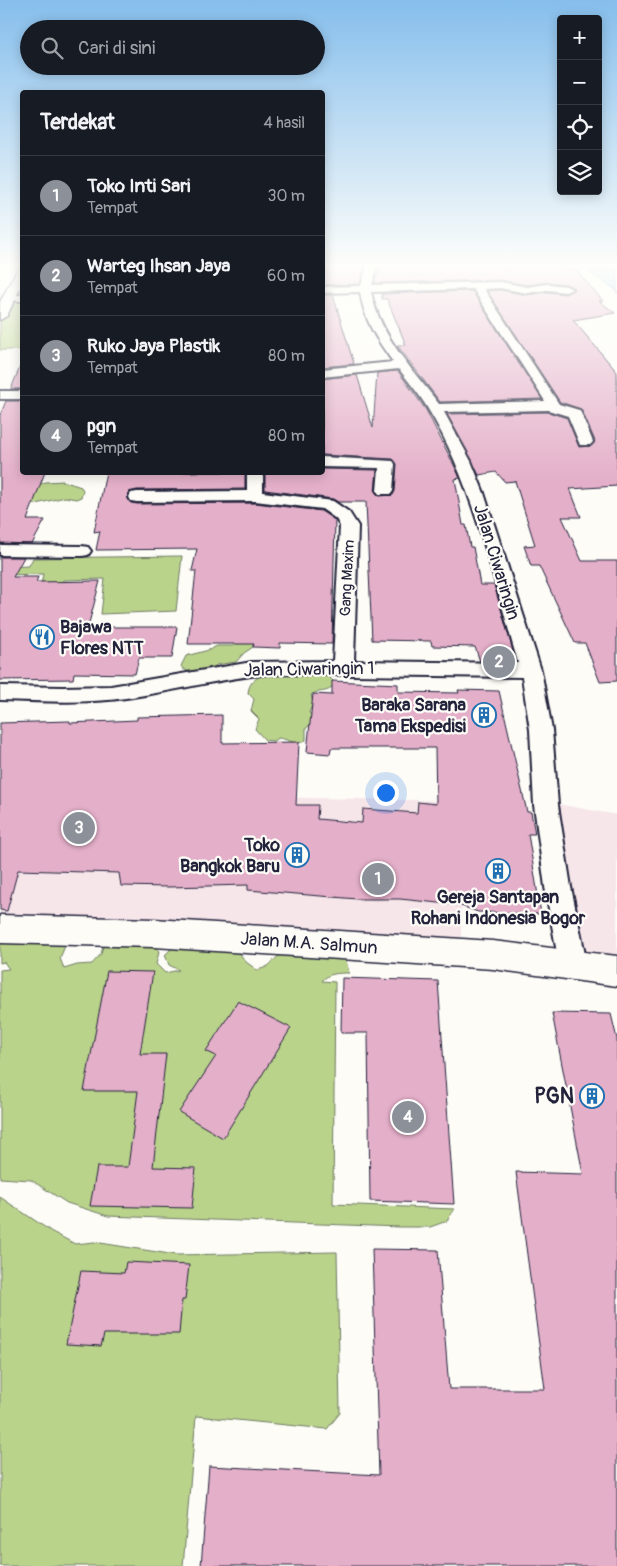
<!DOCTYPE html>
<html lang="id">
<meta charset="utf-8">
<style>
:root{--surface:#171b24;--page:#20242c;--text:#f1f3f6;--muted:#9ea1a6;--line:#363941;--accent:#8c9099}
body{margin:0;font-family:Pangolin,sans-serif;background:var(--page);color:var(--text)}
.controls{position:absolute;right:15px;top:15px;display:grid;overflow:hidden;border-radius:5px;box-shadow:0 2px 12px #0003}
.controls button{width:45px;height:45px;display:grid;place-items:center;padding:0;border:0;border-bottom:1px solid var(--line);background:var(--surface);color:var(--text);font:25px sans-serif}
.you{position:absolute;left:385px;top:792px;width:18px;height:18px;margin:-12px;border:4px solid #fff;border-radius:50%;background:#1a73e8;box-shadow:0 0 0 8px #1a73e833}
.badge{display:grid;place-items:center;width:32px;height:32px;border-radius:50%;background:var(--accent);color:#fff;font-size:16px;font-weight:700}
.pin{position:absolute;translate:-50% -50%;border:2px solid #fff;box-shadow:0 1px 5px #0006}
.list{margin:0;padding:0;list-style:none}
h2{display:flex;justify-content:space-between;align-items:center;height:65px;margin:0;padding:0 20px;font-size:21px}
h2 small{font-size:16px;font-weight:400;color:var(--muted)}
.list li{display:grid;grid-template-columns:32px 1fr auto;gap:15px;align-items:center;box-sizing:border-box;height:80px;padding:0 20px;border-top:1px solid var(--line)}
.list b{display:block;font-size:19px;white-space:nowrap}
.list p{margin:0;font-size:16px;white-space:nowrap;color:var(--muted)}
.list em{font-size:16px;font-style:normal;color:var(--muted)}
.icon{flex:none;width:28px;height:28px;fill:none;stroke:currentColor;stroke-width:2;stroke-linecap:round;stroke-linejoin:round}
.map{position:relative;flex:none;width:617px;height:1566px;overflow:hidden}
.search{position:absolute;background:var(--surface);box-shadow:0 2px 12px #0003;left:20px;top:20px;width:305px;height:55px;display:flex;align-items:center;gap:12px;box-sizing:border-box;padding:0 18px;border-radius:28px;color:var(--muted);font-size:19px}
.panel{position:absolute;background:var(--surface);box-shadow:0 2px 12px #0003;left:20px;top:90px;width:305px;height:385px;border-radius:5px}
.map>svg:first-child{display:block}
</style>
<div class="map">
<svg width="617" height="1566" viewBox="0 0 617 1566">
<rect width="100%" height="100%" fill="#fdfcf7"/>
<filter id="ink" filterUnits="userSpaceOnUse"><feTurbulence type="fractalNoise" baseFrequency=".02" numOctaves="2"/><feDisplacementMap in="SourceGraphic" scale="10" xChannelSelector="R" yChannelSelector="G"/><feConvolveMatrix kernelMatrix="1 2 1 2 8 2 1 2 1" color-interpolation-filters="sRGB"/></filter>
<g filter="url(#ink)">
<path fill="#f6e5e9" d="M0 792 462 801 461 940 173 919 0 916Z
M546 802 617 815V971L573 964Z"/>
<path fill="#bad38b" stroke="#6e7a63" d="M9 298H22V350H0V316Z
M63 481 81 487 83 490 81 497 76 499 65 497 32 505 0 496 46 482Z
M182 556 176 611 101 614 105 579 63 580 61 590H40L43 574 0 575 2 567 29 566 33 558Z
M252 640 253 647 244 653 236 662 216 665 210 671 195 674 183 669 181 666 186 656 209 650 217 646H233L235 643Z
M299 672C309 677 318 672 328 676L335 683C329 695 319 689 311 695L313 703 309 713 312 715V724L306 728V740C296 747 289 739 279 738L273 741 265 740 255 729 259 719 251 711 254 699 248 693C250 670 280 673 299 672Z
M58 936 65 946 60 958 64 969 77 965 92 964 101 954 104 943 155 941 159 952 156 964 165 973 179 970 169 965 165 955 174 946 231 942 246 962 257 970C273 966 268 964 279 956 296 944 330 942 344 958 347 962 348 968 349 973 339 973 328 973 322 981L335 982 333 1204 454 1209 447 1221 430 1227H400L108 1216 67 1203 31 1180 0 1178V970L9 969 4 962 0 963V939Z
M0 1197 52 1232 75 1244 94 1242 176 1255 337 1252 340 1413 327 1429 196 1416 183 1566H0Z"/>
<path fill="#90cef1" stroke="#6489a8" d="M575 263H605L617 270V293L616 290Z"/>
<path fill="#e4afc9" stroke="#22223b" d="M324 263H357L366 264 360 284 322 285Z
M381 263H558L566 269H575L603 301H599L615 313 573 320 617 372V486L570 489 581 517H562L582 561H617V681L600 682 585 643H575L539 566H531L524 546 535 545 515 481 505 482 496 472 479 475 447 414 548 412 567 418 579 447 591 446 595 441 581 409 560 402 487 291 500 290 527 295 547 292 566 294 574 288 566 284 547 282 527 285 500 280 374 283Z
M472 291 542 399 440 402 397 345H406L387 299H382V294Z
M322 295H333L354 364 322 367Z
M22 362V389H11Z
M398 371 426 410 456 469 460 478 455 479 463 525H466L470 547H473L480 585H494L516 661H480L475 647 432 646 431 641 372 640 366 502H338L333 499 265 490V472H322V469L377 470 375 492 379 496 393 495 395 491 397 464 393 459 322 455V379L357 375 373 428 377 373Z
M6 401H22V472H45L27 520H45L32 544 0 543V415Z
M106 472H245V489L137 490 129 492 127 498 131 503 137 504 255 503 321 511 335 520 332 644 280 643V648L253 647 254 644H188L196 571H192L197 549 96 550 100 531 94 532Z
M0 557H24L13 577H38L36 582 100 581 88 627H177L172 658H139L135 674 74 673 73 679 0 680Z
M332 681 398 684V692L459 693 458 690 499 691 527 812H531L535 834H528L541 914 478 912 458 905 400 899H357L248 890V885L168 887 121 886 119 873 18 870 7 911 0 910V723L70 721V723L137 720V717L222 715V743L299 742 296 805H318L317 819 362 823 363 809 417 813 418 802 436 804 435 748H331L330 754 307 752 313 694 332 695Z
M107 971 153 972 140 1054H166L153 1167 196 1168 192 1208 90 1206 97 1167H128L138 1091H84Z
M342 978 438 981 454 1204 370 1201 368 1033H341Z
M238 1001 291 1028 223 1138 179 1112 216 1056 206 1051Z
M552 1013 611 1014 617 1039V1566H201L209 1466 379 1475 372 1249 438 1250 449 1389H545L516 1172 583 1174Z
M126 1262 189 1265 185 1300H182L179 1334H104L101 1346 66 1344 81 1271 124 1273Z"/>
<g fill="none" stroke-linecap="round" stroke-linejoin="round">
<defs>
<path id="minor" d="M368 263H378L372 285 500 282 527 287 547 284 566 286 572 289 566 292 547 290 527 293 500 288 484 289 559 404 579 410 581 413 593 442 590 445H580L568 416 548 410 444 412 471 461 484 493 541 670 552 730 558 805 571 887 587 964 583 973 573 977 563 973 559 964 545 887 534 805 530 730 522 677 270 674C221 678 175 691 126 698 85 704 42 701 0 700V686L63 687 111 686 252 662 333 661 340 526 336 519 322 509 255 501 137 502 131 501 129 497 131 493 137 492 247 491V472H263V492L333 501 349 512 358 526 354 661 518 663C494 581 473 482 428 409 420 395 409 382 399 369L322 377V369L393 362C376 338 365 322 360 292L322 293V287L361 286ZM473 289 545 401 439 404C412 368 380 337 371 292Z
M9 295H22V301L5 300 3 298Z
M0 391H22V399H0Z
M322 457 393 461 395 464 393 491 391 494H379L377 491 379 468 322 467Z
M0 545 82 546 88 547 91 551 88 555 82 556 0 555Z"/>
<path id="tertiary" d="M0 915 154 919 493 941 617 956V986L493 969 154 947 0 943Z"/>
<path id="primary" d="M22 268V284L7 316 0 320V302L16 272Z"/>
</defs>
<use href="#minor" stroke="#22223b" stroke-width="4"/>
<use href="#tertiary" stroke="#22223b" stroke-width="3"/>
<use href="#primary" stroke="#22223b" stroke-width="3"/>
<use href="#minor" fill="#fdfcf7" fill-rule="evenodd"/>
<use href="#tertiary" fill="#fdfcf7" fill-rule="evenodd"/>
<use href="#primary" fill="#fdfcf7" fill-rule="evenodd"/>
</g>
</g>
<linearGradient id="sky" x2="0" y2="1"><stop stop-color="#85beec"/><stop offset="0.55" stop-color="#fefefb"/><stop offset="1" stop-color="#fefefb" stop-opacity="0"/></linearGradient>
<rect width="617" height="482" fill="url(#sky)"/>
<defs>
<symbol id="restaurant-ring" viewBox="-11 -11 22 22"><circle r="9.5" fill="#fdfcf7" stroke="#1f6fb2" stroke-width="1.5"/><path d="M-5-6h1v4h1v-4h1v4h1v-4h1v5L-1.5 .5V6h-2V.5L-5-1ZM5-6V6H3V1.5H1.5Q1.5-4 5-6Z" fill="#1f6fb2"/></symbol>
<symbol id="building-ring" viewBox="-11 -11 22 22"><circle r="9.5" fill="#fdfcf7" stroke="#1f6fb2" stroke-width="1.5"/><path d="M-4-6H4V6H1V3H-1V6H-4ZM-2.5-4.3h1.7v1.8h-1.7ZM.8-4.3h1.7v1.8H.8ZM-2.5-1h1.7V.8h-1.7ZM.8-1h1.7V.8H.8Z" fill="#1f6fb2"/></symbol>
</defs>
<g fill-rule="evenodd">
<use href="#restaurant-ring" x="28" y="623" width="28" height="28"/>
<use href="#building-ring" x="470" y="701" width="28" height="28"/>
<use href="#building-ring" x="283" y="841" width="28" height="28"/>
<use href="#building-ring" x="484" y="857" width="28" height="28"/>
<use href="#building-ring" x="578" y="1082" width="28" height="28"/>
</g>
<g text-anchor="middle" stroke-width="4.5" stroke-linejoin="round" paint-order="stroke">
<g font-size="15" fill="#22223b" stroke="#fdfcf7">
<text transform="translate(347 578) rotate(-87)" y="5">Gang Maxim</text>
</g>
<g font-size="18" fill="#22223b" stroke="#fdfcf7">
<text transform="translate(497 562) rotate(73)" y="6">Jalan Ciwaringin</text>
<text transform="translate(309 669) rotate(-1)" y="6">Jalan Ciwaringin 1</text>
<text transform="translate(309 943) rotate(4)" y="6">Jalan M.A. Salmun</text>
</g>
<g font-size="18" font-weight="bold" fill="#22223b" stroke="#fdfcf7" text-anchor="end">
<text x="60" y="633" text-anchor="start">Bajawa<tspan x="60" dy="21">Flores NTT</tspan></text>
<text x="466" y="711">Baraka Sarana<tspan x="466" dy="21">Tama Ekspedisi</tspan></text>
<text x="280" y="851">Toko<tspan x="280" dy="21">Bangkok Baru</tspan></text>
<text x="498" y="903" text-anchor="middle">Gereja Santapan<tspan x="498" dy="21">Rohani Indonesia Bogor</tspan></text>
</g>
<g font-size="21" font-weight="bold" fill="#22223b" stroke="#fdfcf7" text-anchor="end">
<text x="574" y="1103">PGN</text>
</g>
</g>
</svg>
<div class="controls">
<button>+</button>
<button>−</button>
<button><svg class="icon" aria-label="locate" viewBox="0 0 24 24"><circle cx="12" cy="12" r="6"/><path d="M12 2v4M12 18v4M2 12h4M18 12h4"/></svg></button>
<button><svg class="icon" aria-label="layers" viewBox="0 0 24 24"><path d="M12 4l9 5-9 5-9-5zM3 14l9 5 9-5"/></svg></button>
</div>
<div class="you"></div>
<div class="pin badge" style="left:378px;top:879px">1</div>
<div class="pin badge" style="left:499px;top:662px">2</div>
<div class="pin badge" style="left:79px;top:828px">3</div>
<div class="pin badge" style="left:408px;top:1117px">4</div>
<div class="search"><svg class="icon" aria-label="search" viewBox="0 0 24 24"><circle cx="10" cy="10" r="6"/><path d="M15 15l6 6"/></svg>Cari di sini</div>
<section class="panel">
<h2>Terdekat<small>4 hasil</small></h2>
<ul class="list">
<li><span class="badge">1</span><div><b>Toko Inti Sari</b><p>Tempat</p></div><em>30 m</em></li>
<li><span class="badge">2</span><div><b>Warteg Ihsan Jaya</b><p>Tempat</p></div><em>60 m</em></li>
<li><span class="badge">3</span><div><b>Ruko Jaya Plastik</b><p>Tempat</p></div><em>80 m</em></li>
<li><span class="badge">4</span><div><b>pgn</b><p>Tempat</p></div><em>80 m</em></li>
</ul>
</section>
</div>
